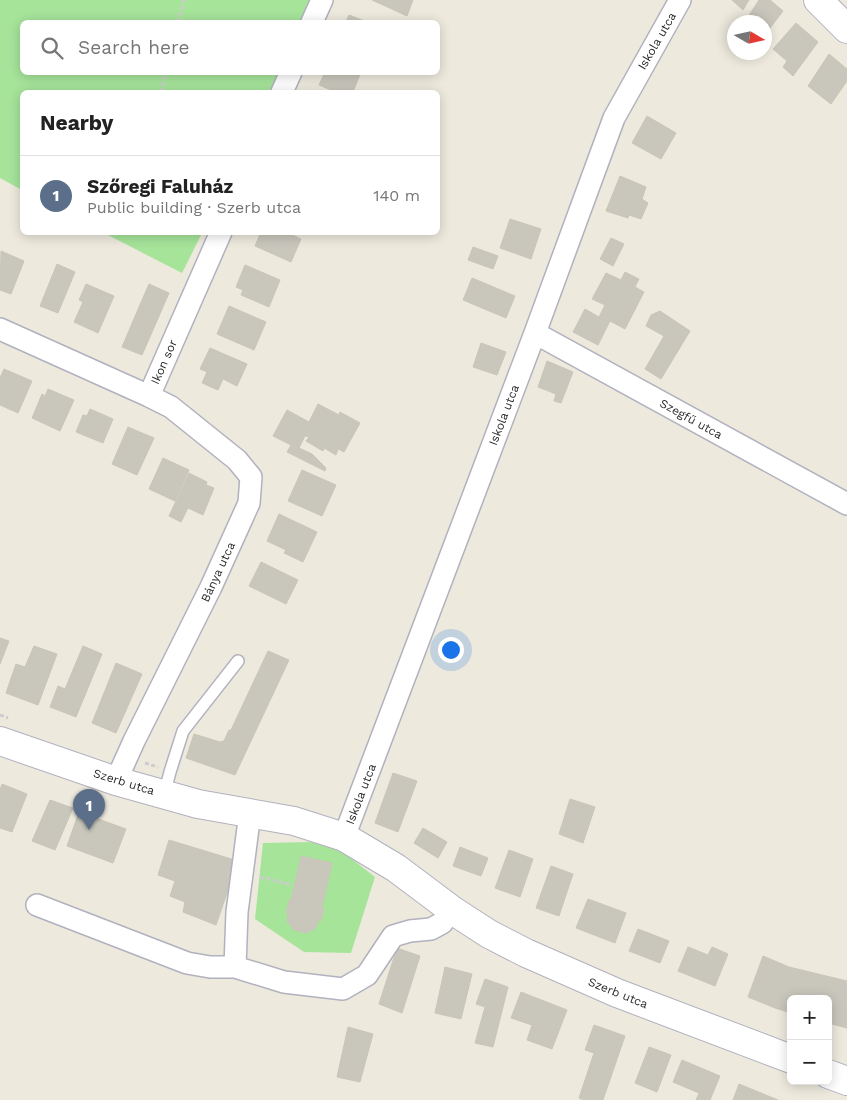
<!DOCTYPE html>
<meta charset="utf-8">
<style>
:root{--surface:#fff;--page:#f2f2f2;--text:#222;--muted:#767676;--line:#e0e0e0;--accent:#3c3dfb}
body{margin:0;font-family:"Work Sans",sans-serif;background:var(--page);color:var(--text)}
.controls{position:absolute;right:15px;bottom:15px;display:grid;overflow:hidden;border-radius:8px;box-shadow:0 2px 12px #0003}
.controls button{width:45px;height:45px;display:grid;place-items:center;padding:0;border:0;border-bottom:1px solid var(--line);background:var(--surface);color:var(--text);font:25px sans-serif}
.compass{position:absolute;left:727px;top:15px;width:45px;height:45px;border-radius:50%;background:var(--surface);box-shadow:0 2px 12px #0003;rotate:99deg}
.you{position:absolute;left:450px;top:649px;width:18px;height:18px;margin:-12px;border:4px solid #fff;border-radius:50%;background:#1a73e8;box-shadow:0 0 0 8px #1a73e833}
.badge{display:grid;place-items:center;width:32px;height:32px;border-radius:50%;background:var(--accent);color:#fff;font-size:16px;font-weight:700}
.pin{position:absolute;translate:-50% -41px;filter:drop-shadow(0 1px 2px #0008)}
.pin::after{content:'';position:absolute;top:26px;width:18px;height:15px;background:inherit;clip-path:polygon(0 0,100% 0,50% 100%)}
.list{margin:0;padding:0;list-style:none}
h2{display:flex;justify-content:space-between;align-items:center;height:65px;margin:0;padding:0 20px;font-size:21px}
h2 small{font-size:16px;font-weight:400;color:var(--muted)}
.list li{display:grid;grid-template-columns:32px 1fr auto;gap:15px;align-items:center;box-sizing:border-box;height:80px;padding:0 20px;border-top:1px solid var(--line)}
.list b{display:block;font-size:19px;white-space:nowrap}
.list p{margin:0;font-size:16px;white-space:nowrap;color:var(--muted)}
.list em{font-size:16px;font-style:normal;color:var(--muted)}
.icon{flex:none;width:28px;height:28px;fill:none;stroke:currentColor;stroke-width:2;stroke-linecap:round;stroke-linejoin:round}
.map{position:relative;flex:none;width:847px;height:1100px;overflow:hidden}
.search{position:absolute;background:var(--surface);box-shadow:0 2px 12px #0003;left:20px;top:20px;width:420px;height:55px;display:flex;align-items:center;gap:12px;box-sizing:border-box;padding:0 18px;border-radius:8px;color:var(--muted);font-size:19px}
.panel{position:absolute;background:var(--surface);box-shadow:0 2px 12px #0003;left:20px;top:90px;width:420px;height:145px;border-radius:8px}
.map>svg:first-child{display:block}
</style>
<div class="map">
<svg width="847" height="1100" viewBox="0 0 847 1100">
<rect width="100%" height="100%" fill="#ede9dd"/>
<path fill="#a6e49a" d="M0 0H313L302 22H22V72L278 73 269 92H22V190L0 178Z
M104 233 202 232V233L182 273Z
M310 842 339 849 375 877 351 953 304 952 255 919 263 843Z"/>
<path fill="#c9c7bc" stroke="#c9c6b7" d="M372 0H413L407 16Z
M732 0H749L743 10Z
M759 0H770L783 11 764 36V22H750L746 20Z
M349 15 367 22H346Z
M796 23 818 42 793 76 783 67 787 61 773 49Z
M829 54 847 69V81L831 104 808 86Z
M325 72H361L353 92H336L319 85Z
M647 116 676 133 661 159 632 143Z
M620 176 646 187 642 199 648 203 641 219 629 215 628 218 606 211Z
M510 219 541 229 531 259 500 248Z
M261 232H286L301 239 291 262 255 246Z
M611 238 624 244 613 266 600 259Z
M473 247 498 256 493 269 468 260Z
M1 251 24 261 11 294 0 290Z
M57 264 75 272 58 313 40 306Z
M245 265 280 280 269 307 241 295 243 290 236 287Z
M625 272 639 279 635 287 644 292 625 329 610 321 598 345 573 332 585 309 599 317 605 305 592 299 606 273 621 280Z
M472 278 515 296 506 318 463 300Z
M86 284 114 296 98 333 74 322 83 302 79 300Z
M149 284 169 293 156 323 136 314Z
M229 306 266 322 254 350 217 334Z
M660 311 690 331 661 379 645 369 664 336 646 326 651 315Z
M136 314 156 323 142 355 122 347Z
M481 343 506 352 497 375 473 367Z
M210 348 247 364 237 386 223 379 218 390 202 383 207 372 200 369Z
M547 361 573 372 561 403 554 401 556 394 538 387Z
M4 369 32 381 18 413 0 405V378Z
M48 389 74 400 60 431 32 418 42 394 45 396Z
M318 404 339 415 340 412 360 423 344 452 338 449 336 455 324 448 323 451 306 441 309 437 305 436 299 448 312 454 326 468 325 471 287 452 291 445 273 436 287 410 309 422Z
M90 409 113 419 103 443 76 432 83 415 87 416Z
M128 427 154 438 137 475 112 464Z
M163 458 189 470 175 501 149 489Z
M302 470 336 485 322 516 288 501Z
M189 473 207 482 206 485 214 488 203 515 188 508 181 522 169 516Z
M279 514 317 532 303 562 284 553 286 550 267 541Z
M261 562 298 580 286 604 249 586Z
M0 638 9 641 0 664Z
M34 646 57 654 38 705 6 693 16 664 25 667Z
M83 646 102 654 76 717 50 707 58 686 65 689Z
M268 651 289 660 235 775 186 758 194 734 220 742 224 741 229 730H231Z
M116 663 142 674 116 733 92 723Z
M393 773 417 781 398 832 375 823Z
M2 784 27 794 12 832 0 828V790Z
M570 799 595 807 583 843 559 834Z
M50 800 73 808 55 850 32 841Z
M79 812 126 829 113 863 67 846Z
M423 828 447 842 438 858 414 843Z
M169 840 238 861 216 925 183 912 185 902 170 896 175 881 158 875Z
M460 847 488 858 481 876 453 866Z
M509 850 533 859 520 897 495 888Z
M301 856 332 863 322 907 324 908 321 921 318 920 316 928 306 933 294 930 287 921 288 914 286 913 289 900H291Z
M551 866 573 874 559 916 536 908Z
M588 899 626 913 615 943 576 928Z
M638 929 669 941 660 963 629 951Z
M688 947 708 955 712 947 728 954 715 986 678 971Z
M397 948 420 956 402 1013 379 1004Z
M763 956 789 967 775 1008 748 997Z
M445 967 472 974 461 1019 435 1013Z
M789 967 847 981V1028L828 1023V999H791V1013L775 1008Z
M485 979 508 987 493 1047 475 1043 485 1007 476 1004Z
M521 992 567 1010 552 1049 527 1040 532 1025 511 1018Z
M594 1025 625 1036 603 1100H584L579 1098 594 1053 585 1050Z
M348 1027 373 1034 360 1082 337 1077Z
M649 1047 671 1055 657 1092 635 1083Z
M682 1060 720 1076 710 1100H696L699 1093 673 1082Z
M739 1084 778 1100H733Z"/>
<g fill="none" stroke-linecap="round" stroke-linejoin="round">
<defs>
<path id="lane" d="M164 795 170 772 183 731 238 661"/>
<path id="street" d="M312 22 322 0
M282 92 291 72
M0 329 149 396 221 232
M535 333 847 504
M116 781 134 741 211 587 249 503 251 477 237 460 171 407 149 396
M344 837 535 333 614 118 680 0
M37 905 187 963 210 967H235L284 982 343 989 367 975 393 936 410 931 431 929 442 923 452 910
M235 967 237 912 250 813"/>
<path id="secondary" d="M818 0 847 29
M0 741 116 781 198 804 294 821 344 837 396 868 452 910 489 934 526 953 617 993 791 1059
M828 1074 847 1081"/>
</defs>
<use href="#lane" stroke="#b1b1bf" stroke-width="14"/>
<use href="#street" stroke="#b1b1bf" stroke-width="24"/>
<use href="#secondary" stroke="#b1b1bf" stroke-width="30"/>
<path stroke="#ccc" stroke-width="3" stroke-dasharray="4 2.5" stroke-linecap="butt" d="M178 22 184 0
M161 92 166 72
M0 715 8 718
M145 763 158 767
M260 877 292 885"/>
<use href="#lane" stroke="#fff" stroke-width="11"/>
<use href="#street" stroke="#fff" stroke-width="21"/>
<use href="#secondary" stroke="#fff" stroke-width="28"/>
</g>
<g text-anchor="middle" stroke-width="4" stroke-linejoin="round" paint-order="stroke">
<g font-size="12" fill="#2b2b2b" stroke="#fff">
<text transform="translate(657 41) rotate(-60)" y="4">Iskola utca</text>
<text transform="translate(164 362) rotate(-66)" y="4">Ikon sor</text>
<text transform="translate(504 415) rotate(-69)" y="4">Iskola utca</text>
<text transform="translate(691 419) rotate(29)" y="4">Szegfű utca</text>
<text transform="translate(218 572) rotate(-65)" y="4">Bánya utca</text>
<text transform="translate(124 782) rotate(17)" y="4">Szerb utca</text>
<text transform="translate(361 794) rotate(-69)" y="4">Iskola utca</text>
<text transform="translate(618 993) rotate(22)" y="4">Szerb utca</text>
</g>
</g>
</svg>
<div class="controls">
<button>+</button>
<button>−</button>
</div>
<svg class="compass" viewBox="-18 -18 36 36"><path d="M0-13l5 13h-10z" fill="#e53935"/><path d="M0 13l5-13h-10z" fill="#767676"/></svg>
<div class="you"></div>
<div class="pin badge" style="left:89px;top:830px;background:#5c6f8a">1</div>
<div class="search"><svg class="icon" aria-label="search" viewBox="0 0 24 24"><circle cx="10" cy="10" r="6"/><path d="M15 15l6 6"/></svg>Search here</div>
<section class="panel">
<h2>Nearby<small></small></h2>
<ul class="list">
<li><span class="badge" style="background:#5c6f8a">1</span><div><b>Szőregi Faluház</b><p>Public building · Szerb utca</p></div><em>140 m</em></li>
</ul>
</section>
</div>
